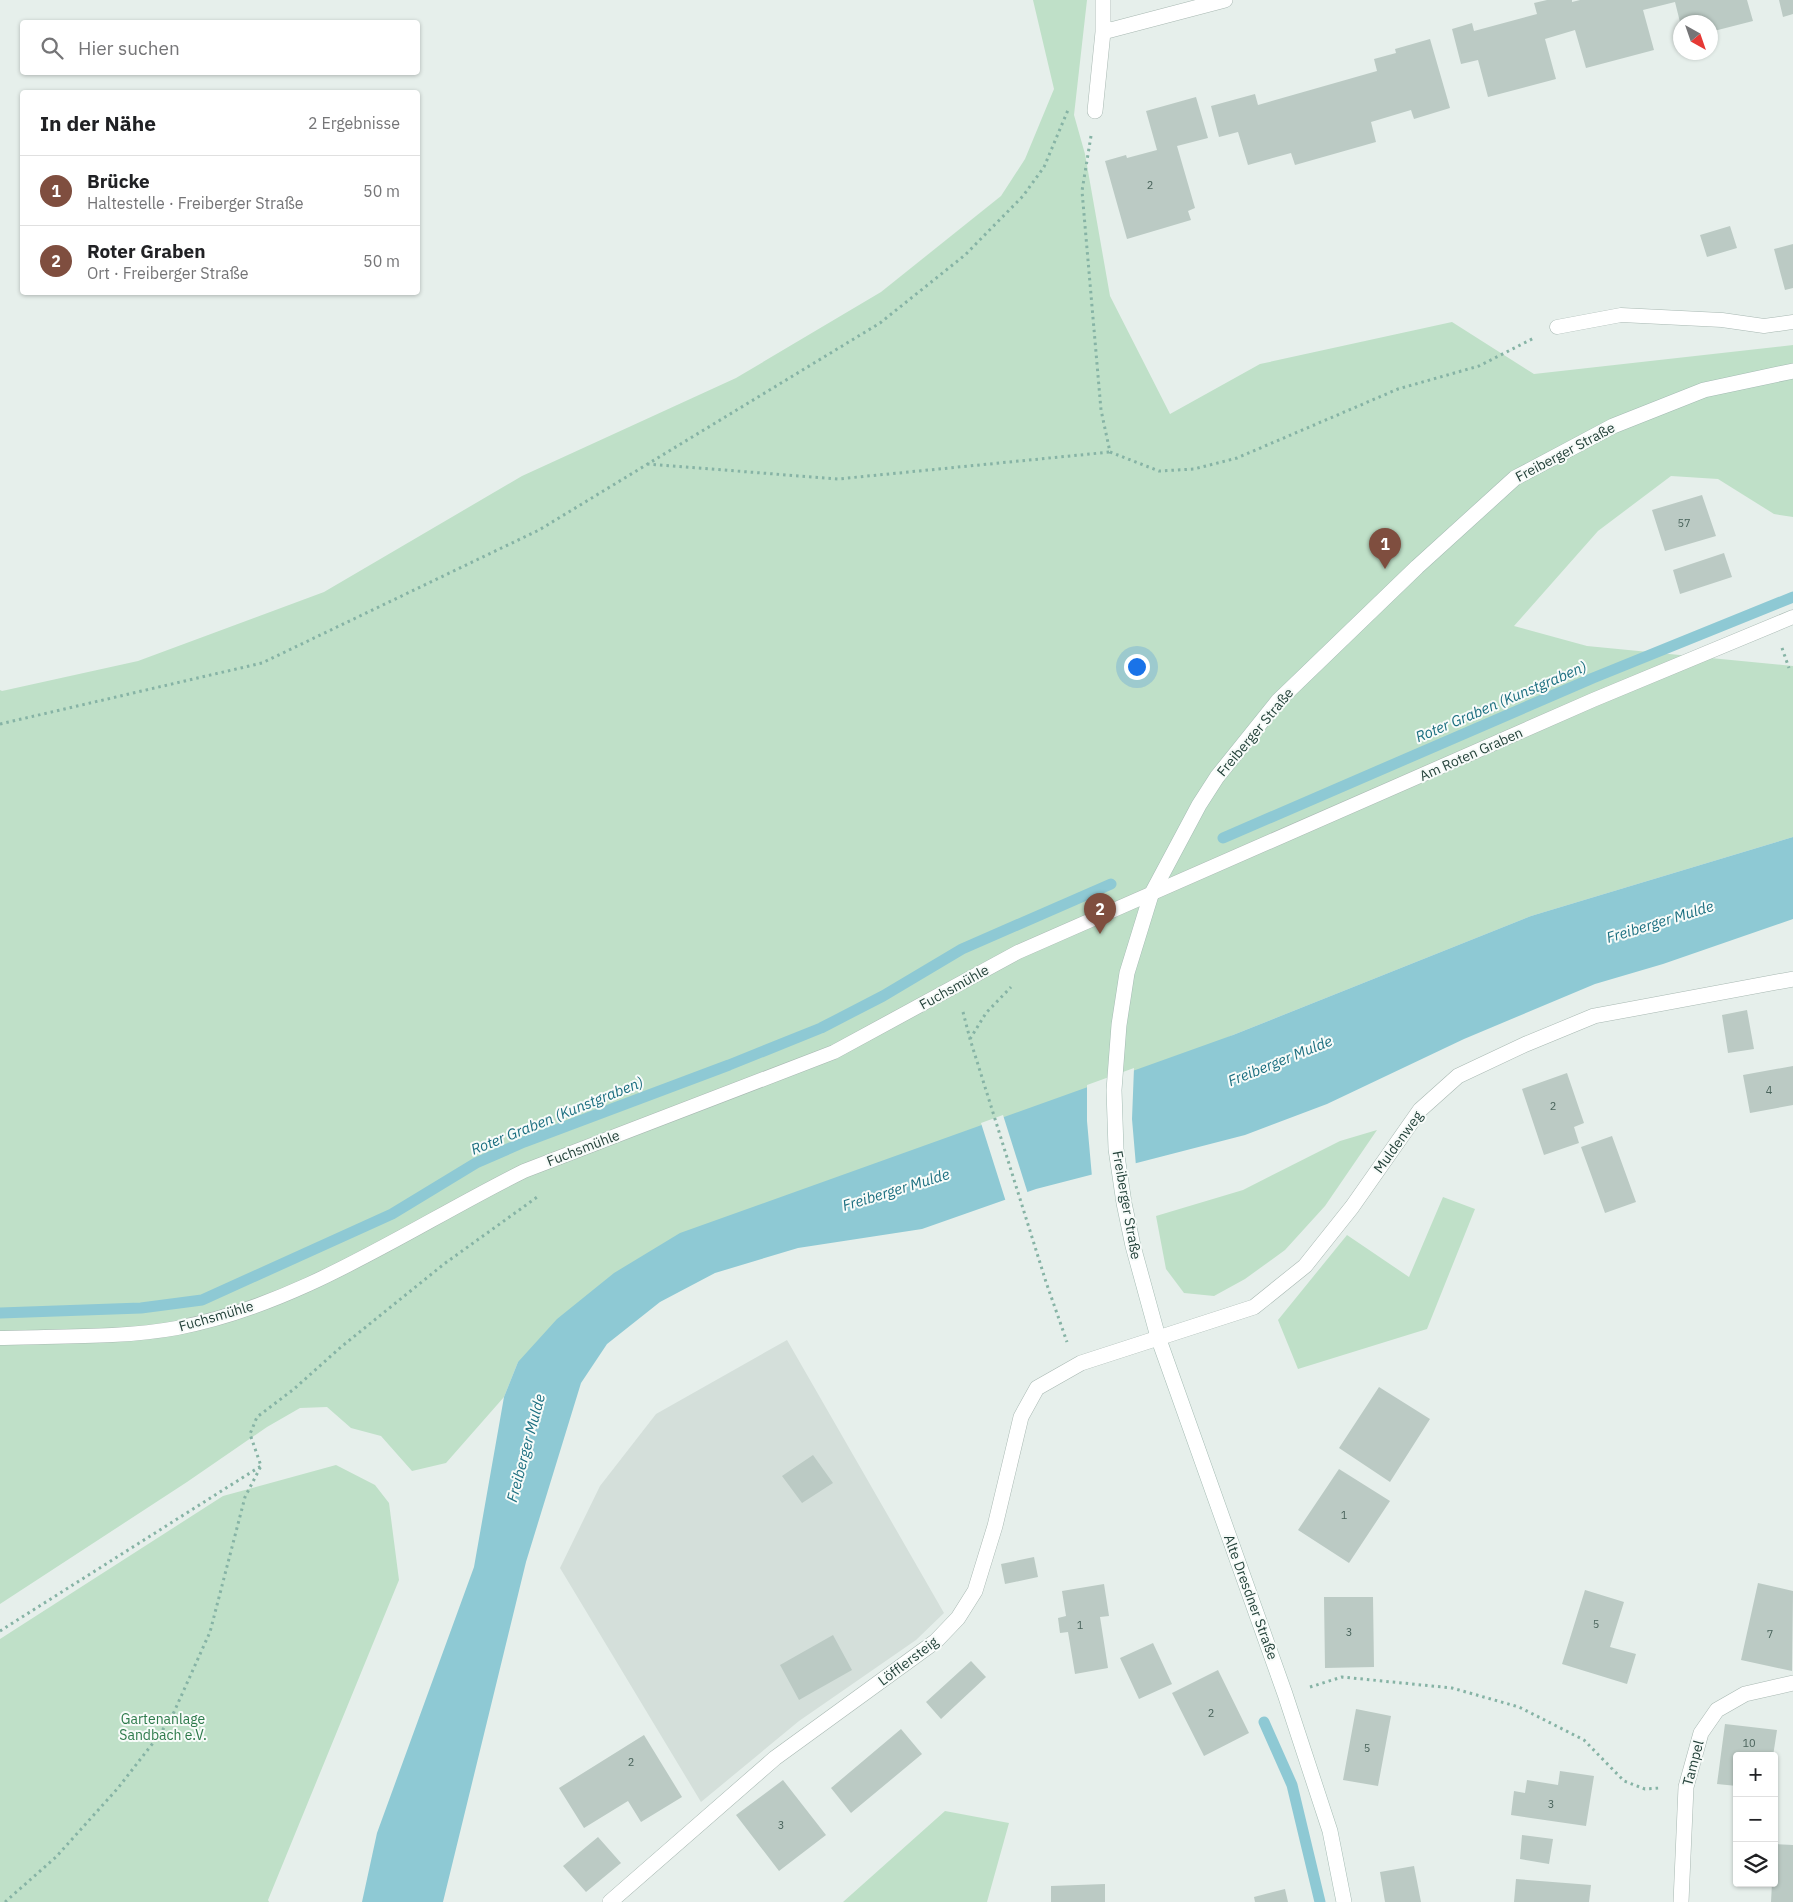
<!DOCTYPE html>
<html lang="de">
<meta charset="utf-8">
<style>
:root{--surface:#fff;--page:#f2f2f2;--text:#202124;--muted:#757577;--line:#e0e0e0;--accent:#7f4e3f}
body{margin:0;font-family:"IBM Plex Sans",sans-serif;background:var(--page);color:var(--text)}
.controls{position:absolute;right:15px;bottom:15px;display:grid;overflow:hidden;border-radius:5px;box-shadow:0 1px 4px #0004}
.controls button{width:45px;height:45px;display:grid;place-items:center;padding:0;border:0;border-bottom:1px solid var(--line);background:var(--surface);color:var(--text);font:25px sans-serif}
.compass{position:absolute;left:1673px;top:15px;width:45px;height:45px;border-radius:50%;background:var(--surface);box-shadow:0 1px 4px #0004;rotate:140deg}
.you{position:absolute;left:1136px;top:666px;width:18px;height:18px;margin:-12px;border:4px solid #fff;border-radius:50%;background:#1a73e8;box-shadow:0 0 0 8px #1a73e833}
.badge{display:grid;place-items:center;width:32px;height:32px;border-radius:50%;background:var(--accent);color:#fff;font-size:16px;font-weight:700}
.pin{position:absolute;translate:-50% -41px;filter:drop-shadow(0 1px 2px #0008)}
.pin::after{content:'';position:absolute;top:26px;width:18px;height:15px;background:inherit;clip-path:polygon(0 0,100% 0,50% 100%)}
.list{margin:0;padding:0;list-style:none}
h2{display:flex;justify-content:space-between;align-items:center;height:65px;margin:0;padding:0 20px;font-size:21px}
h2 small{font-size:16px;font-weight:400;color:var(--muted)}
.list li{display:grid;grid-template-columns:32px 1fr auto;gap:15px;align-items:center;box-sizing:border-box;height:70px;padding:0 20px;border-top:1px solid var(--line)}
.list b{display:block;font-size:19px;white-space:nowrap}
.list p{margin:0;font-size:16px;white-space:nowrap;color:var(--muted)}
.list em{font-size:16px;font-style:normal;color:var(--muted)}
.icon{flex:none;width:28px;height:28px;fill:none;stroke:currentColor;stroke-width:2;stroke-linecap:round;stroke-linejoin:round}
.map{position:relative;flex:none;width:1793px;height:1902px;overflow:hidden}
.search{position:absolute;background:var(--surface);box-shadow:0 1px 4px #0004;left:20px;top:20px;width:400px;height:55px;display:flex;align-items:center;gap:12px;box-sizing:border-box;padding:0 18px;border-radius:5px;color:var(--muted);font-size:19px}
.panel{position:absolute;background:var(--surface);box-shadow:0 1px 4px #0004;left:20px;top:90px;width:400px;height:205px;border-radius:5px}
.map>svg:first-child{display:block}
</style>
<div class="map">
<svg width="1793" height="1902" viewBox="0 0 1793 1902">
<rect width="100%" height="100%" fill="#e6efeb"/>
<path fill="#d4dfda" d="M787 1340 944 1613 916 1640 799 1721 701 1802 560 1568 600 1486 656 1414Z"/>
<path fill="#bfe0c8" d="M1033 0H1087L1074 115 1085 154 1110 296 1170 414 1260 364 1452 322 1534 374 1793 345V517L1774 514 1718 479 1671 476 1598 531 1514 626 1587 646 1793 666V837L1531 916 1233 1035 518 1362 504 1397 446 1463 412 1471 381 1436 351 1428 327 1407 300 1408 267 1427 187 1482 0 1604V690L2 691 138 661 324 592 522 476 736 378 881 292 1001 196 1025 159 1054 89Z
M1377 1130 1325 1206 1285 1250 1245 1279 1214 1296 1184 1293 1166 1269 1156 1216 1243 1190 1340 1141Z
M1443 1197 1475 1209 1427 1329 1298 1369 1278 1320 1347 1235 1409 1277Z
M336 1465 375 1485 389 1503 399 1580 268 1900 269 1902H0V1639L223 1496Z
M945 1811 1009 1823 987 1902H843Z"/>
<path fill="#8ec9d4" d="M1793 837V919L1663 964 1595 984 1464 1039 1327 1104 1245 1135 1036 1189 922 1229 798 1248 715 1273 660 1302 607 1344 581 1383 526 1562 443 1902H362L377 1833 474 1567 504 1397 518 1362 557 1319 614 1273 680 1233 1233 1035 1531 916Z"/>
<path fill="#e6efeb" d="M1134 1068 1132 1119 1136 1166 1092 1177 1087 1121V1085Z
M1003 1115 1028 1194 1006 1202 981 1123Z"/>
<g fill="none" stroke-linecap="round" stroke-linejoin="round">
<path stroke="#8ec9d4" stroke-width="11" d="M1223 838 1593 678 1793 597
M0 1313 141 1308 202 1300 392 1214 476 1163 524 1142 729 1065 821 1028 883 996 962 949 1111 884
M1264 1722 1292 1785 1320 1902"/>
</g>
<path fill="#bbcac4" d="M1547 0H1572V2L1580 0H1747L1753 21 1710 32V22H1680L1675 2 1643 10 1654 50 1586 68 1575 30 1545 39 1556 79 1488 97 1478 60 1461 64 1452 29 1472 23 1474 31 1537 14 1534 3Z
M1779 0H1793V14L1783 17Z
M1430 39 1450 108 1414 119 1411 110 1371 122 1376 142 1295 165 1291 153 1248 165 1238 132 1219 137 1211 106 1255 94 1258 105 1377 71 1374 59 1396 53 1395 49Z
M1196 97 1208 138 1177 146 1195 208 1188 211 1191 220 1127 239 1105 161 1126 155 1127 158 1157 150 1146 111Z
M1730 226 1737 248 1707 257 1700 235Z
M1793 244V288L1785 290 1774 249Z
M1702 495 1716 536 1665 551 1652 510Z
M1724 553 1732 577 1680 594 1673 570Z
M1747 1010 1754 1049 1728 1053 1722 1015Z
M1793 1066V1105L1750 1113 1743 1075Z
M1567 1073 1584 1123 1574 1127 1579 1143 1544 1155 1522 1089Z
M1612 1136 1636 1202 1605 1213 1581 1147Z
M1379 1387 1430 1419 1390 1482 1339 1448Z
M813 1455 833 1483 802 1503 782 1476Z
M1339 1469 1390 1501 1349 1563 1298 1530Z
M1034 1557 1038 1577 1005 1584 1001 1564Z
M1758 1583 1793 1591 1792 1671 1741 1660Z
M1104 1584 1109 1616 1100 1617 1108 1668 1075 1674 1068 1632 1060 1633 1058 1618 1066 1616 1062 1591Z
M1585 1590 1624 1602 1610 1647 1636 1654 1627 1684 1562 1664Z
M1324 1597H1373L1374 1667 1325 1668Z
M833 1635 852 1670 799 1700 780 1665Z
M1153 1643 1172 1684 1139 1699 1120 1658Z
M971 1661 986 1677 941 1719 926 1702Z
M1218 1670 1249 1733 1204 1756 1172 1693Z
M1356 1709 1391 1716 1378 1786 1343 1780Z
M1725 1724 1777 1730 1773 1756H1737V1786L1717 1784Z
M901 1729 922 1754 851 1813 831 1788Z
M644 1735 682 1797 641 1822 628 1801 584 1828 559 1788Z
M1560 1771 1594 1776 1586 1826 1511 1815 1514 1791 1525 1793 1527 1780 1558 1785Z
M783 1780 826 1835 779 1871 736 1815Z
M1522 1835 1553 1839 1549 1864 1520 1859Z
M598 1837 621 1863 586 1892 563 1866Z
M1775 1844 1793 1845V1902H1771L1772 1883H1774Z
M1414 1866 1421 1902H1385L1380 1872Z
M1516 1879 1591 1885 1589 1902H1514Z
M1105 1884V1902H1051V1886Z
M1285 1889 1288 1902H1255L1254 1897Z"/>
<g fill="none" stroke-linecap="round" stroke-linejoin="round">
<defs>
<path id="lane" d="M1557 327 1621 315 1722 320 1764 326 1793 322
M0 1338C56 1336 123 1338 177 1328 303 1304 411 1227 524 1171L834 1052 1018 952 1593 700 1793 617"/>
<path id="street" d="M1103 32 1225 0
M1095 111 1103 32V0
M610 1902 775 1758 936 1641 958 1618 975 1591 995 1526 1021 1417 1037 1388 1081 1363 1254 1307 1305 1266 1352 1207 1420 1110 1458 1076 1526 1044 1594 1016 1793 979
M1681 1902 1686 1787 1701 1733 1717 1710 1745 1694 1793 1683"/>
<path id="secondary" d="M1344 1902 1330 1831 1285 1694 1158 1337 1133 1246 1124 1203 1116 1149 1114 1090 1119 1025 1127 973 1151 895 1199 805 1217 777 1278 701 1417 567 1515 478 1613 426 1704 390 1793 371"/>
</defs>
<use href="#lane" stroke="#a8b8b2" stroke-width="15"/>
<use href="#street" stroke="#a8b8b2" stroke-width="16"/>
<use href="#secondary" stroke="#a4bbb3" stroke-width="16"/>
<path stroke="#86b3a5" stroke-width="3" stroke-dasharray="2.5 4" stroke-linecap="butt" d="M1091 136 1082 191 1101 410 1110 452 1159 471 1194 469 1237 458 1398 389 1479 366 1534 338
M647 464 838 479 1110 452
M1782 648 1789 668
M0 724 262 663 539 530 880 323 965 255 1023 196 1044 167 1068 110
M963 1012 970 1039 1046 1282 1067 1342
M970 1039 986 1013 1011 987
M0 1631 261 1466
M1310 1687 1342 1677 1452 1688 1519 1707 1584 1740 1624 1781 1645 1789 1660 1788
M5 1902 56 1857 118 1788 160 1734 174 1712 210 1632 245 1497 261 1466 250 1434 257 1417 294 1389 341 1347 444 1264 540 1195"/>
<use href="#lane" stroke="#fff" stroke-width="14"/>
<use href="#street" stroke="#fff" stroke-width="15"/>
<use href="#secondary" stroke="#fff" stroke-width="15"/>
</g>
<g text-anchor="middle" stroke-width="4" stroke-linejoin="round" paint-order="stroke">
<g font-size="11" fill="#4a645c">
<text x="1150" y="189">2</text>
<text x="1684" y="527">57</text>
<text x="1769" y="1094">4</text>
<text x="1553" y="1110">2</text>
<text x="1344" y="1519">1</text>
<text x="1596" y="1628">5</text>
<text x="1080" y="1629">1</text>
<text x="1349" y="1636">3</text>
<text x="1770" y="1638">7</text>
<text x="1211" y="1717">2</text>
<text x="1749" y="1747">10</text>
<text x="1367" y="1752">5</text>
<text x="631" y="1766">2</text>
<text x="1551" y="1808">3</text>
<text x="781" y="1829">3</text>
</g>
<g font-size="14" fill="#24423a" stroke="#f7fbf9">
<text transform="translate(1565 452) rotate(-28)" y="5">Freiberger Straße</text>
<text transform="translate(1255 732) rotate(-50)" y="5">Freiberger Straße</text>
<text transform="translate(1471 754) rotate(-24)" y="5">Am Roten Graben</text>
<text transform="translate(954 987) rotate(-29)" y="5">Fuchsmühle</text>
<text transform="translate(1398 1142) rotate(-54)" y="5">Muldenweg</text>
<text transform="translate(583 1148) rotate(-21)" y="5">Fuchsmühle</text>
<text transform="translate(1127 1205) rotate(80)" y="5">Freiberger Straße</text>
<text transform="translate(216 1316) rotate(-16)" y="5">Fuchsmühle</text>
<text transform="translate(1251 1597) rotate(70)" y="5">Alte Dresdner Straße</text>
<text transform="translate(908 1661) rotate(-37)" y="5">Löfflersteig</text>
<text transform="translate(1693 1763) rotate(-75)" y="5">Tampel</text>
</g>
<g font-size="14" fill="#2d7a4b" stroke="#f7fbf9">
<text x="163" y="1724">Gartenanlage<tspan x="163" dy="16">Sandbach e.V.</tspan></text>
</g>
<g font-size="15" font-style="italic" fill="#1c6f80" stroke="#f7fbf9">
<text transform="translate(1501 702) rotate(-23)" y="5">Roter Graben (Kunstgraben)</text>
<text transform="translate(1660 922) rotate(-17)" y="5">Freiberger Mulde</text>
<text transform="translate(1280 1061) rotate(-22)" y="5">Freiberger Mulde</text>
<text transform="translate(557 1116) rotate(-22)" y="5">Roter Graben (Kunstgraben)</text>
<text transform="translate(896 1190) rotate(-17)" y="5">Freiberger Mulde</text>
<text transform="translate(526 1448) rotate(-75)" y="5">Freiberger Mulde</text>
</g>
</g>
</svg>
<div class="controls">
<button>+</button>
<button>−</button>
<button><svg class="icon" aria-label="layers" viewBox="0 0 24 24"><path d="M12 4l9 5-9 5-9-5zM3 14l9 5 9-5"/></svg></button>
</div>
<svg class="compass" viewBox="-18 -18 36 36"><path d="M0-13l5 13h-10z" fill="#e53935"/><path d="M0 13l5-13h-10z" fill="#757577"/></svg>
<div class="you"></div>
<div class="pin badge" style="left:1385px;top:569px">1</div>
<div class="pin badge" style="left:1100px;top:934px">2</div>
<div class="search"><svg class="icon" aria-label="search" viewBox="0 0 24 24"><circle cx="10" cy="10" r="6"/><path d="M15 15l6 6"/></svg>Hier suchen</div>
<section class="panel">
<h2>In der Nähe<small>2 Ergebnisse</small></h2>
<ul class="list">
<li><span class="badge">1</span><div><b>Brücke</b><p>Haltestelle · Freiberger Straße</p></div><em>50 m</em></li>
<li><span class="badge">2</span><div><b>Roter Graben</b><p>Ort · Freiberger Straße</p></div><em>50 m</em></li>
</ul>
</section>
</div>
